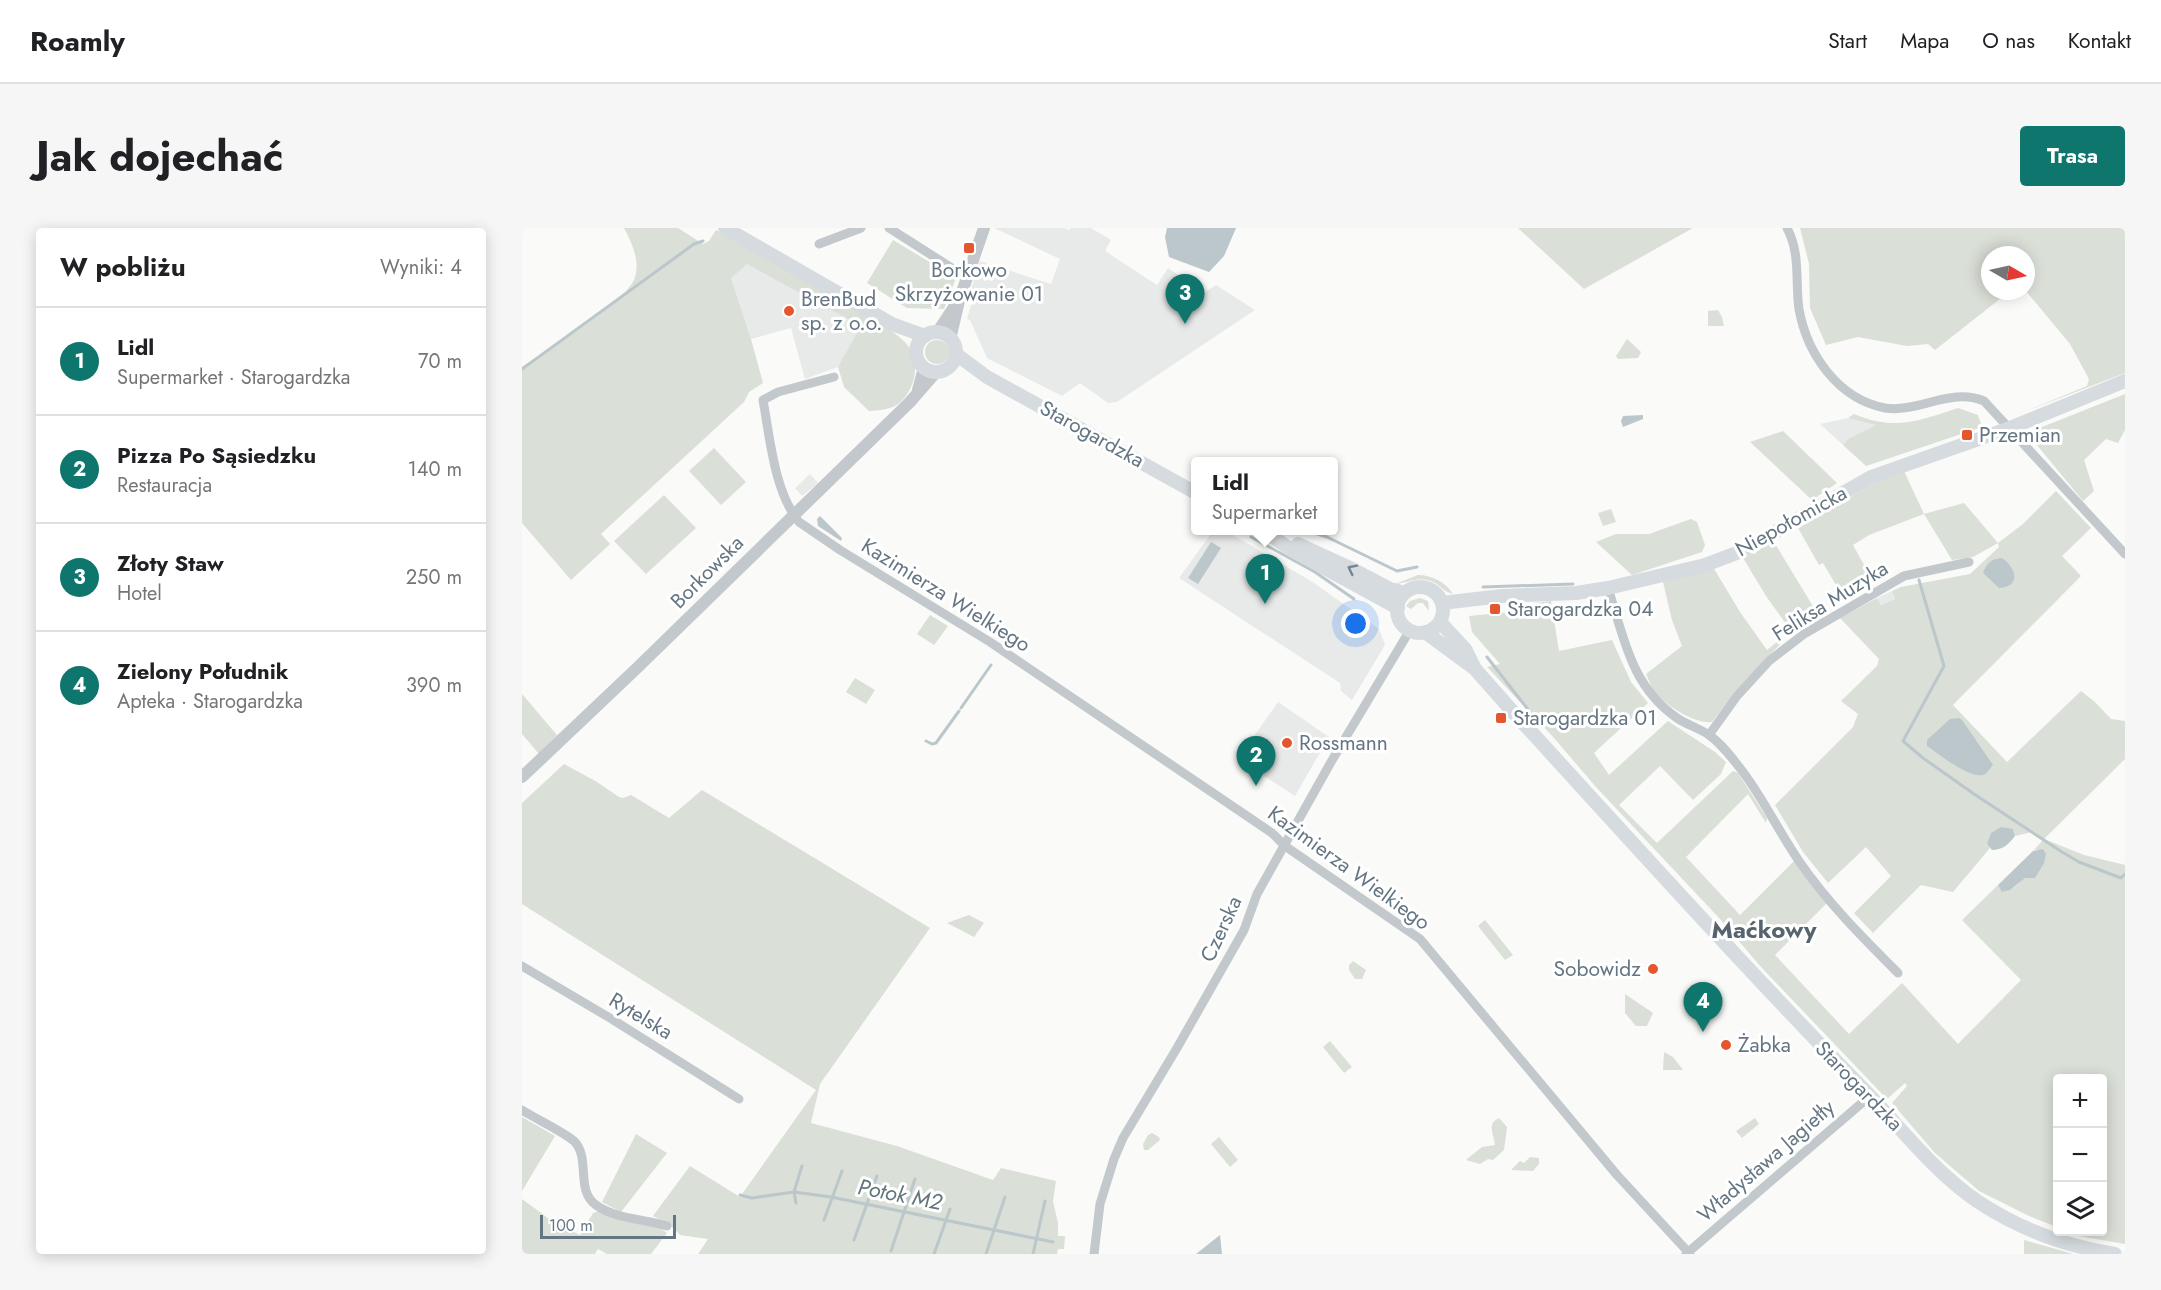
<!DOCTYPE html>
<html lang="pl">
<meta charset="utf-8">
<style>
:root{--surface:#fff;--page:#f6f6f6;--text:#202124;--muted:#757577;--line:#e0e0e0;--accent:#0f766e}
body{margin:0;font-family:Jost,sans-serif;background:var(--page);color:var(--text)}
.controls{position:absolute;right:18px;bottom:18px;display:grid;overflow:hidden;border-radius:6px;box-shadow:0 3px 15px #0003}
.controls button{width:54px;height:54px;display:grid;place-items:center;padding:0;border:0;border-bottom:2px solid var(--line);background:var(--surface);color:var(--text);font:30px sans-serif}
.compass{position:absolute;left:1459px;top:18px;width:54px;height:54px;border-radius:50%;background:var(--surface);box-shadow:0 3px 15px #0003;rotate:99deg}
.scale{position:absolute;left:18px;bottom:15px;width:136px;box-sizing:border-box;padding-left:6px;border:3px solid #657683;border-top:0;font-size:16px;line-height:21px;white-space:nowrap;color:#657683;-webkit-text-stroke:4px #fff;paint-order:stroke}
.you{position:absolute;left:834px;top:396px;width:21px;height:21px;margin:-15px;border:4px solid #fff;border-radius:50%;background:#1a73e8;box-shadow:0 0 0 9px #1a73e833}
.badge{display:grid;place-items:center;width:39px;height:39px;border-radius:50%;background:var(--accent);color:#fff;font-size:20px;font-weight:700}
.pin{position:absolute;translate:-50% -50px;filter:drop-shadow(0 2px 3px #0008)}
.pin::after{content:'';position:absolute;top:32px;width:21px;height:18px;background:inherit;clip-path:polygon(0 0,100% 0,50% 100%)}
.popup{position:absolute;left:669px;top:229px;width:147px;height:78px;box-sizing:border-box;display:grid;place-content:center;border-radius:6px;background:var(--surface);filter:drop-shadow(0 2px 4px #0005);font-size:20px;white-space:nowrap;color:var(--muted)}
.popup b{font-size:22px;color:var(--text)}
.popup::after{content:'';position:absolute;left:50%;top:100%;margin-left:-12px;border:12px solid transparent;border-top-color:var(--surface)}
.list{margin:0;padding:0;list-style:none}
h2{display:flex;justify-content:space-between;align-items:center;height:78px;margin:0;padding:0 24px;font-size:26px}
h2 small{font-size:20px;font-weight:400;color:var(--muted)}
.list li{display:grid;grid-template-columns:39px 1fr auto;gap:18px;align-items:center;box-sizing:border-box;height:108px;padding:0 24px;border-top:2px solid var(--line)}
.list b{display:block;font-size:22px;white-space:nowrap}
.list p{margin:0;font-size:20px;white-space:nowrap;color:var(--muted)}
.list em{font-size:20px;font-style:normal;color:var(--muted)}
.icon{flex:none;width:33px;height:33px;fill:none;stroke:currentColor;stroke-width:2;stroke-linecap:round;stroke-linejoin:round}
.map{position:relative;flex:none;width:1603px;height:1026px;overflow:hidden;border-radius:6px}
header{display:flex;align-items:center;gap:36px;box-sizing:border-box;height:84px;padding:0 30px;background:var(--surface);border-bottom:2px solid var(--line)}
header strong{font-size:28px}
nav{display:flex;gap:33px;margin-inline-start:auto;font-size:21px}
.intro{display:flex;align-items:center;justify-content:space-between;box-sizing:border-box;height:144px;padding:0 36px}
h1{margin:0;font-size:42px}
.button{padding:15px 27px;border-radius:6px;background:var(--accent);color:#fff;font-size:21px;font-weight:700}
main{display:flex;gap:36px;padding:0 36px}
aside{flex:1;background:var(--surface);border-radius:6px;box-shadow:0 3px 15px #0003}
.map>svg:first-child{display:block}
</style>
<header>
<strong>Roamly</strong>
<nav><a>Start</a><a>Mapa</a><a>O nas</a><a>Kontakt</a></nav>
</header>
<div class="intro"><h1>Jak dojechać</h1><a class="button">Trasa</a></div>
<main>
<aside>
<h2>W pobliżu<small>Wyniki: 4</small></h2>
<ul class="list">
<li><span class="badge">1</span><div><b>Lidl</b><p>Supermarket · Starogardzka</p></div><em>70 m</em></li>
<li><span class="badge">2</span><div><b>Pizza Po Sąsiedzku</b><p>Restauracja</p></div><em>140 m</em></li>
<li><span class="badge">3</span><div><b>Złoty Staw</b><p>Hotel</p></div><em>250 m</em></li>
<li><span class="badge">4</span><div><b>Zielony Południk</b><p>Apteka · Starogardzka</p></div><em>390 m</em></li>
</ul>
</aside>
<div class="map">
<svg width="1603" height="1026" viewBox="0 0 1603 1026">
<rect width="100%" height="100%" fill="#fafaf8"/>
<path fill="#e8e9e9" d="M472 0H542L548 2 549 0H569L589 12 583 23 635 57 646 40 682 65 694 57 733 82 595 174 586 175 558 155 540 168 465 130 448 92 445 91 450 74 447 68 458 33 529 56 538 31Z
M225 35 340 98 316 139 283 151 269 100 229 111 209 50Z
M1326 190 1355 197 1326 211 1321 217 1298 196Z
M288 246 296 255 280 268 273 260Z
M691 303H704L789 353 857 401 863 417 830 472 819 463 818 455 657 350Z
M1370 363 1373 371 1359 377 1355 370Z
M756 474 807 509 773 568 716 531Z"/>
<path fill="#dadfd7" d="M102 0H156L181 16 187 13 194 2C233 24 271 46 310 68 326 77 378 104 386 118 395 131 395 148 388 161 379 180 366 182 347 183L322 159 316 139 339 98 225 36 209 50 229 111 241 155 227 164 222 174 79 306 88 316 49 352 0 295V139C24 122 106 74 113 49 118 32 110 15 102 0Z
M996 0H1171L1062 61Z
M1278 0H1603V145L1504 183 1565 158 1567 151 1548 116 1504 63V27H1468V63H1488L1413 122 1406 116 1385 118 1336 109 1304 117 1288 80 1287 36Z
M371 12 434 50 422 81 385 80 345 55Z
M1196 82 1200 89 1202 98H1186V83Z
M1105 111 1119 124 1116 130 1096 131 1094 128Z
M403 124a12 12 0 1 1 24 0a12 12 0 1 1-24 0Z
M1603 166V202L1596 215 1584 211 1562 232 1572 263 1561 273 1505 205Z
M1436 180 1456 187 1460 199 1344 238 1321 217 1326 211 1354 197 1326 190 1332 186C1372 203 1397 193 1436 180Z
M1261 203 1315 255 1290 272 1228 214Z
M192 220 224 254 199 277 167 243Z
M1382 243 1402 286 1442 275 1476 315 1501 296 1534 263 1569 300 1540 328 1559 348 1431 477 1485 534 1559 463 1573 474 1589 491 1603 493V531L1522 611 1562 627 1603 637V1016L1557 1008 1546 1004H1580V850H1536L1535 999 1507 988 1457 963 1413 925 1370 875 1385 858 1383 855 1365 871 1239 739 1198 691 1074 559 1032 510 965 439 978 436 950 404 947 388 998 383 1012 375 1029 373 1037 423 1090 412 1109 454 1126 475 1072 525 1087 547 1146 493 1193 524 1204 534 1199 546 1171 572 1138 538 1097 577 1135 615 1211 543 1216 545 1245 590 1244 595 1226 566 1164 629 1218 687 1273 632 1305 675 1253 727 1327 806 1380 755 1436 816 1499 752 1440 692 1476 657 1481 664C1502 659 1507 640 1515 621L1511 623 1522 611 1510 604 1493 608 1491 601 1465 616 1468 620 1431 664 1399 657 1351 705 1332 685 1369 648 1344 619 1306 655 1281 624 1253 577 1331 499 1336 486 1319 473 1355 438 1357 431 1318 390 1355 370 1359 377 1373 371 1370 363 1379 359 1448 346 1477 319 1476 315 1451 329 1430 332 1402 286 1347 307 1331 317 1351 353 1321 369 1301 335 1297 337 1276 300 1352 255Z
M142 267 174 300 124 346 92 313Z
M1089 281 1094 294 1081 298 1076 285Z
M1169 291 1175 294 1183 317 1180 324 1110 347 1074 314 1094 306H1127Z
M1252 314 1295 385 1269 403 1244 368 1221 330Z
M1191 339 1218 384 1245 422 1260 410 1261 413 1214 463 1190 494C1172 496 1145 478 1133 464 1129 459 1127 452 1124 446L1160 418 1150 392 1141 354Z
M896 347C909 347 924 354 931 366 922 364 919 358 911 354 897 347 886 355 873 356Z
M898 370 906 373 907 383 901 375H896L889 381 884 378 888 373Z
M408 387 426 398 412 417 395 406Z
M333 450 353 462 344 476 324 464Z
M0 466 35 507 17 526 0 506Z
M42 536 75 554 97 569 101 570 109 567 147 590 180 562 408 700 298 856 289 895 375 918 471 952 479 940 534 953 531 973 536 995V1008H543L542 1021H536L535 1026H176L186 1011 158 1007 147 996 131 988 168 938 218 969 294 862 0 676V575Z
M447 687 462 695 452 709 425 695Z
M963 692 991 727 983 732 956 698Z
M831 733 844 742 840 751H833L827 742V737Z
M1103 766 1131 785 1125 798H1114L1103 785Z
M808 813 830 839 822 845 801 819Z
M1142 824 1151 829 1161 842H1141Z
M0 889 33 908 0 963Z
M977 890 985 899 982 922 971 932 966 931 958 936 944 932 960 919 973 917C972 906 964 896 977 890Z
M1233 890 1237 896 1220 910 1214 903Z
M630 905 637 909 638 912 626 922H622L621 916 626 907Z
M114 906 145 925 99 984 80 974Z
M697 909 716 932 708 939 689 916Z
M1008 929 1017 930V936L1011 943 989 942 998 933 1002 935Z
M0 971 30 993 58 1007 71 985 77 983 137 999 145 1005 129 1026H85L76 1021 73 1026H0Z
M1502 1012 1551 1026H1502Z"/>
<path fill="#bbc7cb" d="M645 0H714L702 28 687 44 647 29 643 9Z
M1121 187V191L1101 199 1099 193 1101 188Z
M298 288 320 310 319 313 296 298 295 291Z
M689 314 699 320 676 356 666 350Z
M1480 330C1494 340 1500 358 1477 360L1461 345C1465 335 1469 331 1480 330Z
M1437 490 1440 492 1471 537C1468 540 1465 546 1461 547 1446 550 1417 526 1405 518V512L1428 491Z
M1479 599 1491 601 1493 608C1486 617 1480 622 1470 622L1465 616 1469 605Z
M1521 621 1524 626 1522 635 1513 650H1503L1488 662 1480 664 1476 657 1511 623Z
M698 1007 700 1026H674Z"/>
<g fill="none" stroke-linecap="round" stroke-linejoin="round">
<path stroke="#bbc7cb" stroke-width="3" d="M0 141 172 16 181 13
M783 302 805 309 875 343 895 339
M729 309 793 344 832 371
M1397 352 1422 438 1381 513 1401 530 1452 566 1540 624 1557 634 1599 650 1603 646
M961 359 1051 356
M965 429 1015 493
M439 480 469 437
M404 513 410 516 414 515 437 483
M218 967 230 970 272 964 309 969 531 1014
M274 975 272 964 280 938
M302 992 320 943
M332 1012 355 948
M369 1023 393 951
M412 1026 428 981
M464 1026 483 969
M511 1026 523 973"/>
<path stroke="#c3c8cc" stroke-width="9" d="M367 0 433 42 445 47
M1265 0C1279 26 1273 54 1277 81 1285 126 1316 171 1363 180 1397 185 1429 159 1462 173L1603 326
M297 16 339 0
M312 149 256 164 241 172C248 210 252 263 277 294L318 322 468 414 750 605 763 618 898 711 1095 947 1168 1026
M1086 360C1102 410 1109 458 1155 490 1165 497 1177 500 1187 507 1200 516 1211 531 1221 544 1242 572 1257 604 1277 633 1305 674 1341 710 1376 745
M1187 507 1215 468 1247 433 1282 406 1382 348 1447 334
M0 738 88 790 217 871
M0 882C14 891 40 903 52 913 69 930 53 962 74 977 93 991 123 991 145 998
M572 1026 578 976 592 931 601 910 655 820 722 702 735 666 809 534 888 402
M1164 1026 1348 868"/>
<path stroke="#c3c8cc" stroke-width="12" d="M415 105 434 76
M428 111 437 73 462 0
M396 162 402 140
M0 549 115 440 388 174 414 144"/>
<path stroke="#d6dbdf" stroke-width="14" d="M203 0 370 96 403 108
M394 124a20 20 0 1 1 40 0a20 20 0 1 1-40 0Z
M434 126 465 149 674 265
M741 302 768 321 876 380
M776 316 826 339 868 361 883 365
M875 382a23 23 0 1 1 46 0a23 23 0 1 1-46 0Z
M920 375 980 368 1054 365 1086 360 1183 337 1220 323 1349 249 1488 200 1603 153
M918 394 943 421 953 441 992 485C1110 614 1226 743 1348 868 1382 904 1413 944 1455 973 1497 1001 1543 1018 1593 1026
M903 404 952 440"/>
</g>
<defs><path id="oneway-chevron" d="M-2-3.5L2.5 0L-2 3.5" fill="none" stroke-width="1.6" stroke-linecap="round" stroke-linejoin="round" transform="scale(1.5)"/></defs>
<use stroke="#768591" href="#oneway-chevron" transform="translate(830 341) rotate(-153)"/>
<g fill="#e4572e" stroke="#fff" stroke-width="2">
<rect x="441" y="14" width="12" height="12" rx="3"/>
<circle cx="267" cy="83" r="6"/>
<rect x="1439" y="201" width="12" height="12" rx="3"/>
<rect x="967" y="375" width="12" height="12" rx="3"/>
<rect x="973" y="484" width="12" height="12" rx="3"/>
<circle cx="765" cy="515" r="6"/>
<circle cx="1131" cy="741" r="6"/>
<circle cx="1204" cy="817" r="6"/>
</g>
<g text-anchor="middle" stroke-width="6" stroke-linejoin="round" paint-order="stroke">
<g font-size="21" fill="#657683" stroke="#fff" text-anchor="start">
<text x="447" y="49" text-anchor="middle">Borkowo<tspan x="447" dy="24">Skrzyżowanie 01</tspan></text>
<text x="279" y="78">BrenBud<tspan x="279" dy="24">sp. z o.o.</tspan></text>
<text x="1457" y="214">Przemian</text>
<text x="985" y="388">Starogardzka 04</text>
<text x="991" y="497">Starogardzka 01</text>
<text x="777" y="522">Rossmann</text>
<text x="1119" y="748" text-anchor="end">Sobowidz</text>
<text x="1216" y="824">Żabka</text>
</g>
<g font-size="21" fill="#657683" stroke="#fff">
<text transform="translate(570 206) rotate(29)" y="7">Starogardzka</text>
<text transform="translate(1269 293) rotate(-29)" y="7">Niepołomicka</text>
<text transform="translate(185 344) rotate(-45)" y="7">Borkowska</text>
<text transform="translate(424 367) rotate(32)" y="7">Kazimierza Wielkiego</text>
<text transform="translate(1308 373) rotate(-32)" y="7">Feliksa Muzyka</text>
<text transform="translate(827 640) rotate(36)" y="7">Kazimierza Wielkiego</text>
<text transform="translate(699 701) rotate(-65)" y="7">Czerska</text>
<text transform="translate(119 788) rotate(31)" y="7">Rytelska</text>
<text transform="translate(1337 858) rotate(46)" y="7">Starogardzka</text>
<text transform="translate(1244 933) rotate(-41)" y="7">Władysława Jagiełły</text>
</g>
<g font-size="22" font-style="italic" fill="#60757c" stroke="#fff">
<text transform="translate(378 966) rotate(11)" y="8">Potok M2</text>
</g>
<g font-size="24" font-weight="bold" fill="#57646e" stroke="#fff">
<text x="1242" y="710">Maćkowy</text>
</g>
</g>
</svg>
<div class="controls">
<button>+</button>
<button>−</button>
<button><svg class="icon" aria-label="layers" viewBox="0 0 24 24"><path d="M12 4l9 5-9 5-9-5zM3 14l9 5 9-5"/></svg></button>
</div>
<svg class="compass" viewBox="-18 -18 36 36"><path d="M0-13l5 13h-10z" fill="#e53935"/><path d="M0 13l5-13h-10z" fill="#757577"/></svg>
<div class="scale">100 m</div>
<div class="you"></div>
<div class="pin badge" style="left:743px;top:376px">1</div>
<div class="popup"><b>Lidl</b>Supermarket</div>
<div class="pin badge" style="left:734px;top:558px">2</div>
<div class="pin badge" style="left:663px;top:96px">3</div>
<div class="pin badge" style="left:1181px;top:804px">4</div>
</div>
</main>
